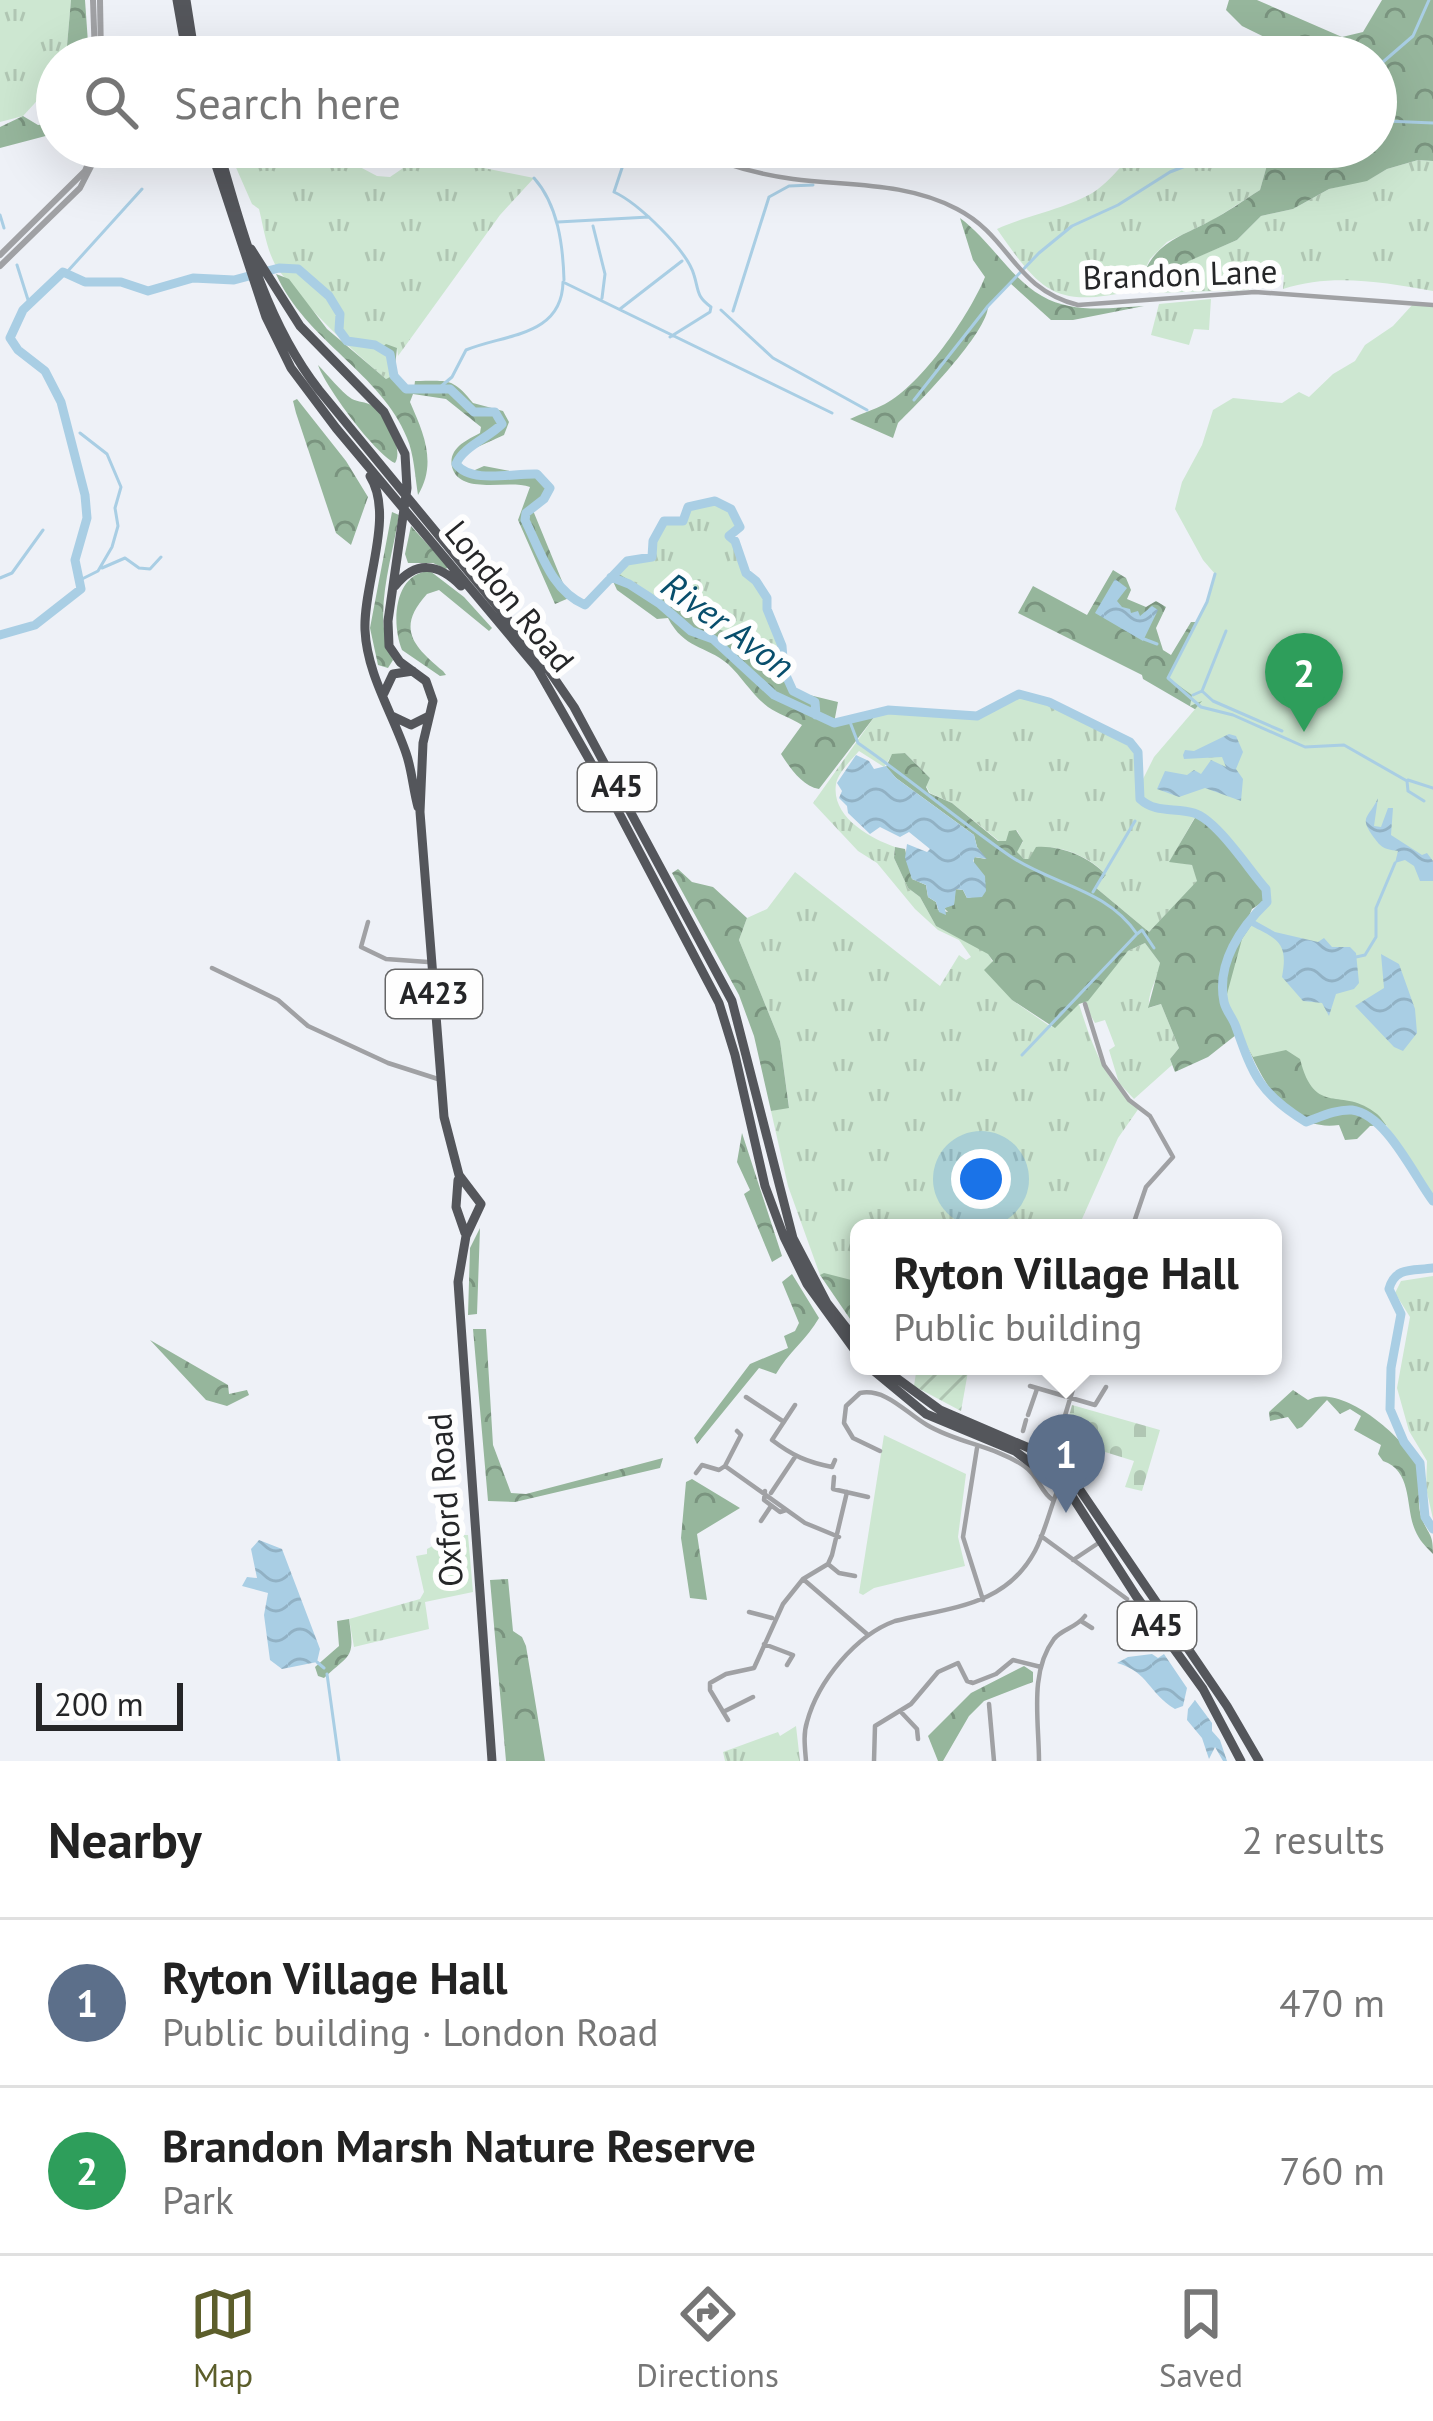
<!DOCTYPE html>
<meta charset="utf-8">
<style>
:root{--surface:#fff;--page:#f2f2f2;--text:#222;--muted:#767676;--line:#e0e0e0;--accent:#5c5e2b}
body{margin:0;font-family:"PT Sans",sans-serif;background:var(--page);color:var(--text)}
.scale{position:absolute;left:36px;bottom:30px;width:147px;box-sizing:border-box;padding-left:12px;border:6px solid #252628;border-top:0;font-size:33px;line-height:42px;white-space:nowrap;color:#252628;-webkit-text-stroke:9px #fefefe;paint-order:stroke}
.you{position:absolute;left:981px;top:1179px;width:42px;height:42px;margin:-30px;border:9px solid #fff;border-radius:50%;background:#1a73e8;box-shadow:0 0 0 18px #1a73e833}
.badge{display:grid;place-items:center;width:78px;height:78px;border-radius:50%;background:var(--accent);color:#fff;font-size:39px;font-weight:700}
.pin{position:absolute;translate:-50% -99px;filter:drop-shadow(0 3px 6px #0008)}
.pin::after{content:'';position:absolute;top:63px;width:42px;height:36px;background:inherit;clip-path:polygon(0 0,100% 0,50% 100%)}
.popup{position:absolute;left:850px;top:1219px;width:432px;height:156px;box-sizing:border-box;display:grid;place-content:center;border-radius:18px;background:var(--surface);filter:drop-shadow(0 3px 9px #0005);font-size:39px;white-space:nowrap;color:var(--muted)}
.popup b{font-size:45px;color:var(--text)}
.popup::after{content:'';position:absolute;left:50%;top:100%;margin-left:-24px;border:24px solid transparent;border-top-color:var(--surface)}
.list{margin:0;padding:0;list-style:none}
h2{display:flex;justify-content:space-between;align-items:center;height:156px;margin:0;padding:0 48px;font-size:51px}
h2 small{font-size:39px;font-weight:400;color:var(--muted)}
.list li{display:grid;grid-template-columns:78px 1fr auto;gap:36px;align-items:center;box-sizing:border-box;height:168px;padding:0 48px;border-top:3px solid var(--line)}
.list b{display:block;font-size:45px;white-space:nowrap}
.list p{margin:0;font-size:39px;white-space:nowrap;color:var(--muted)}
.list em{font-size:39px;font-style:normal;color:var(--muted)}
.icon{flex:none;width:66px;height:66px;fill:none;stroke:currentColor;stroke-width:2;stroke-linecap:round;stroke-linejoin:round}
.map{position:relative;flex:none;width:1433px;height:1761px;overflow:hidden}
.search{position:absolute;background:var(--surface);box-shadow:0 12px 48px #0002;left:36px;right:36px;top:36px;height:132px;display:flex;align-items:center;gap:30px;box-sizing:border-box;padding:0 42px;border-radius:66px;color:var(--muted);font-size:45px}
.sheet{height:492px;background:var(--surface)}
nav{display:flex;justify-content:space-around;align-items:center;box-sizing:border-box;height:168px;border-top:3px solid var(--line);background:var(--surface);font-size:33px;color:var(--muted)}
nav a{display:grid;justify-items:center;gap:6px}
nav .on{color:var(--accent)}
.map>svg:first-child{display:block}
</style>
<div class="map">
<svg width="1433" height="1761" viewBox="0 0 1433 1761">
<defs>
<pattern id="grass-tufts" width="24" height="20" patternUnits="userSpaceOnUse" patternTransform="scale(3)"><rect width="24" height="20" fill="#cde7d1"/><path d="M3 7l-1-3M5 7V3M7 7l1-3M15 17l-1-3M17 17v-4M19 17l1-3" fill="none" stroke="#b0c6b3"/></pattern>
<pattern id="forest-crowns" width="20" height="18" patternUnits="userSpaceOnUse" patternTransform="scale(3)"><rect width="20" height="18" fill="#96b69c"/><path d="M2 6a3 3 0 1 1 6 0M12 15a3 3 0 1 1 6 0" fill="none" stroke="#7a947f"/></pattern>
<pattern id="cemetery-stones" width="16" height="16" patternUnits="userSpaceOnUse" patternTransform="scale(3)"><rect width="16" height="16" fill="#cde7d1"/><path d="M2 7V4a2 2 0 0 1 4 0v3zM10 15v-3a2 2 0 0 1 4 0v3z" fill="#b0c6b3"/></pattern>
<pattern id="garden-furrows" width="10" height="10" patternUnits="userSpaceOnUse" patternTransform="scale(3)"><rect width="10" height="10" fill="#cde7d1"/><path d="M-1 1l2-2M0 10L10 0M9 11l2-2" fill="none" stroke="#b0c6b3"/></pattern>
<pattern id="water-waves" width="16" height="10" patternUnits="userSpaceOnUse" patternTransform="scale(3)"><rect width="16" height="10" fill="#a9cee4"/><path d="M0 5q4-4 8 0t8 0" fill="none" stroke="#91b1c4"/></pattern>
</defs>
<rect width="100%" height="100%" fill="#eef1f7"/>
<path fill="url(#grass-tufts)" d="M0 0H71L66 57H57V79L23 116 0 122Z
M227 147H334L358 166 377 176 390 177 434 147H480L479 167 534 178 500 215 398 356 397 348 382 349 390 355 394 376 386 379C347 346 311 312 280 272 267 255 264 229 259 209L252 204Z
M1170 147H1264L1267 165 1260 190 1213 220 1167 242 1150 259 1135 290C1055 309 1041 292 997 229 1027 215 1074 207 1098 189 1109 181 1117 170 1127 161L1152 160Z
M1418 160 1433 161V291C1382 282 1332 273 1283 289L1284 275 1275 272 1274 263 1253 264 1249 290 1153 293 1188 261 1237 240 1261 216 1293 209 1329 189 1370 179 1387 169Z
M1211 299 1209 330 1194 329 1189 345 1151 335 1159 304Z
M715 501 731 509 740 527 729 536 735 541 746 573 756 581 767 598V609L782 646 784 671 793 691 815 702 816 715 739 659 611 577 627 561 652 557 653 541 664 521H682L688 507Z
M1019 694 1049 702 1130 742 1138 752 1140 799 1153 809 1194 812 1195 817 1170 861 1192 865 1198 881 1149 932 1095 887 1106 875C1091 857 1060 844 1036 848L1029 860 1024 859 1016 852 1023 842 1017 830 1007 841H999L952 803 930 793 926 786 930 778 905 753 892 755 884 767 859 751C851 760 838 773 836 784 831 817 870 838 895 847L894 858 908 888 920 897 936 926 988 953 1012 1000 1051 1027 1079 1004C1091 1042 1105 1084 1139 1108L1118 1138 1078 1228H859V1282L820 1275 788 1186 771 1111 789 1107 780 1041 739 940 747 918 767 909 795 872 940 986 959 955 966 960 971 957 959 940 938 930 915 909 877 863 858 851 813 803 875 716 871 712 977 716Z
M1145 943 1160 963C1158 979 1147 993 1149 1008L1161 1004 1179 1048 1170 1059 1172 1065 1134 1099 1119 1083 1109 1050 1115 1046 1105 1020 1095 1023 1083 1002 1128 951Z
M1433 1276V1519L1426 1488 1427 1461 1409 1431 1397 1388 1410 1317 1395 1293 1401 1281Z
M454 1535H468L473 1592 425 1602 429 1629 354 1647 349 1619 420 1599 424 1592 416 1556 427 1554V1549Z
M796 1726 800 1761H725L723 1752 778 1732 780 1736Z"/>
<path fill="url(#forest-crowns)" d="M71 0H85L89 57H66Z
M1229 0H1257L1342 37 1363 32 1382 0H1433V161L1418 160 1387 169 1367 181 1329 189 1293 209 1261 216 1237 240 1189 261 1154 289 1144 273C1157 242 1182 236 1210 221 1228 212 1244 200 1260 190L1267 165 1264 147H1376V57H1305L1242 26 1226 10Z
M23 116 38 125 57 123V133L0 148V127Z
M960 218C990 240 1010 278 1042 296 1073 314 1110 308 1144 306L1073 320H1051L1010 283 988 306C988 332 919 403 898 423L893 438 850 419C862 413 874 410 885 404 922 384 969 316 985 277L973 260Z
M276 274 289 279 327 329 386 379 394 375 390 355 381 348 386 344 397 348 394 376 406 388 414 389 415 381C448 381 452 377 473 403L503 411 509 422 504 435 460 455 456 464 466 474 484 466 545 478 550 488 544 499 532 508 569 598 555 604 518 520 530 487C508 479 460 496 452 467 448 448 467 440 480 433L481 427 446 399 413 394 410 402C424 434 437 463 418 495 415 477 414 454 407 438 382 374 305 340 276 274Z
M318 365C328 375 340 391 352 399 358 402 366 402 371 405 386 415 404 449 395 463 374 453 325 386 318 365Z
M297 399 346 461 368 497 351 545 336 533 296 413 293 401Z
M392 512 399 515C392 561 371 617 393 660L388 668 378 665 370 628Z
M411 526 448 567 446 569 433 563H408L405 554Z
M1113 570 1126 578 1131 590 1127 599 1146 607 1156 601 1166 607 1156 628 1163 650 1171 655 1191 622 1433 623 1198 711 1143 679 1142 675 1018 613 1033 586 1087 615Z
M430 571 464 597 492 628 489 631 439 590 427 594C396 628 413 646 443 671L446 675 440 676 402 650C391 623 394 573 430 571Z
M616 572 659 599H678L702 624 727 632 770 678 782 666 793 691 838 702 834 723 850 722 871 712 875 716 819 789C802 786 790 768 781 754L802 725C791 718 778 714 768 707 752 695 742 677 728 664 705 645 684 649 668 618L657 619 617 590 611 577Z
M905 753 930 778 926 787 929 793 952 803 998 841H1006L1009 831 1016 830 1023 841 1017 852 1024 859H1029L1036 847C1060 845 1090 857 1106 875L1095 887 1149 932 1197 881 1192 865 1169 862 1199 811 1213 816 1433 1038 1278 892 1252 909 1246 923 1278 940 1389 1125 1370 1126 1357 1139 1345 1140 1339 1125C1284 1133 1258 1072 1241 1031L1208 1057 1175 1072 1170 1059 1179 1048 1161 1004 1148 1008 1160 963 1145 943 1128 951 1088 1001 1079 1004 1055 1028 1012 1000 984 970 993 961 988 954 936 926 920 897 908 888 894 858 895 847 905 849 912 879 926 885 928 897 936 902 938 910 948 912 944 908 954 904 955 889 963 890 967 898 972 897 974 857 986 859 977 847 974 835 896 778 886 767 892 754Z
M678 869 692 882 713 887 747 918 739 940 780 1041 789 1108 771 1111 754 1036 739 995 672 873Z
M742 1133 782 1256 772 1262 744 1194 750 1190 737 1162Z
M480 1228 477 1314 468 1315 470 1248Z
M824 1273 859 1282V1332L820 1275Z
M792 1274 819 1318C807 1339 788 1353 776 1374L759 1368 697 1444 694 1438 750 1364 788 1348 784 1336 795 1331 799 1323 782 1282Z
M473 1329H486L493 1445 511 1493 526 1494 663 1458 660 1468 515 1502 488 1501Z
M150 1340 228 1385 229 1394 247 1390 249 1395 227 1406 206 1400Z
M1293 1390 1308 1400C1340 1383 1401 1434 1415 1462 1423 1478 1415 1502 1422 1519 1429 1536 1433 1533 1433 1554 1425 1546 1419 1540 1415 1530 1405 1507 1413 1471 1383 1461L1378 1454 1381 1445 1354 1430 1361 1416 1350 1409 1340 1414 1327 1400 1302 1427 1297 1429 1288 1417 1270 1421 1269 1412Z
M692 1479 740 1508 697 1534 707 1600 690 1598 681 1538 686 1482Z
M508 1579 513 1631 522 1637 526 1646 545 1761H506L490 1580Z
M349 1619C355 1659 351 1653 324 1678L318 1676 315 1667 339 1646 337 1621Z
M1024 1666 1033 1672V1682L984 1701 969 1716 943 1761H938L928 1736 971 1693Z"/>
<path fill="url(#cemetery-stones)" d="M1072 1405 1160 1430 1142 1491 1125 1487 1134 1461 1089 1447 1092 1435 1066 1428Z"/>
<path fill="#cde7d1" d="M1414 303 1433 305V1201C1422 1184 1388 1123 1377 1114 1342 1085 1315 1119 1300 1059L1286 1050 1253 1057 1224 1005 1242 939 1266 903 1265 889 1208 820 1194 812 1145 805 1138 789 1154 757 1202 701 1190 706 1192 695 1168 678 1207 602 1215 574 1203 560 1175 509 1182 482 1202 445 1213 410 1233 398 1282 403 1299 392 1309 397 1333 374 1355 361 1365 345 1393 326Z
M884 1435 966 1474 958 1537 965 1566 874 1588 863 1595 859 1593Z"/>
<path fill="url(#garden-furrows)" d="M917 1366H969L961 1411 914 1386Z"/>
<path fill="url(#water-waves)" d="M1115 579 1127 588 1117 601 1122 607 1130 609 1131 613 1138 611 1140 616 1152 606 1158 610 1143 641 1095 613Z
M1229 734 1236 736 1243 752 1236 769 1243 779 1241 801 1205 788 1179 797 1157 789 1165 771 1187 775 1194 770 1201 774 1211 760 1226 767 1222 757 1184 759 1183 755 1185 750 1194 751Z
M856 755 869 761 874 769 886 766 896 778 974 835 977 847 987 859 975 857 973 861 985 876 986 891 982 897 967 898 963 890 956 889 954 905 945 908 946 915 939 912 936 902 928 897 926 885 912 879 905 858 907 844 927 852 930 849 909 832 900 837 880 827 870 834 848 813 847 806 839 798 842 791 837 783Z
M1378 798 1374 826 1381 827 1388 808H1393L1391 835 1422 855 1427 853 1433 861V881H1420L1414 866 1405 860 1395 863 1398 851C1382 849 1381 847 1372 835 1359 816 1369 818 1378 798Z
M1250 918 1275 932 1318 942 1324 938 1332 947H1350L1356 953 1359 983 1354 989 1336 994 1329 1016 1322 1003 1303 1001 1282 977C1289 940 1276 939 1246 923Z
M1381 954 1399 964 1415 1009 1417 1033 1403 1051 1394 1047 1355 1006 1384 988Z
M259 1540 282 1549 320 1649 317 1662 282 1669 270 1660 264 1615 268 1593 242 1586 247 1577 257 1578 251 1549Z
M1152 1654 1158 1658 1164 1654 1187 1688 1183 1706 1175 1709C1148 1693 1149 1672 1117 1663L1128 1657Z
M1195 1700 1212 1723V1731L1220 1740 1227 1761H1223L1215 1747 1209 1759 1202 1738 1187 1720 1188 1709Z"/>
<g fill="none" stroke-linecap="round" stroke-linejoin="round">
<path stroke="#a9cee4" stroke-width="3" d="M1376 68 1413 36 1429 0
M1376 125 1386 121 1433 123
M629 147 614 192C638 203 687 250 694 275 699 291 696 296 711 307L710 312 670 337
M1271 147 1308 155 1327 147
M534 178C558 205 563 245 564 280
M0 215 4 228
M558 222 649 217
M593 226 605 274 602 298
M17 265 29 303
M67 272 142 189
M620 309 682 261
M721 310 773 358 867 410
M733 311 769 197 789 186 813 185
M439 388 452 377 466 350C504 334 562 337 563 282L832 413
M914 400 988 306 1039 253 1072 226 1118 205 1170 172 1234 147
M102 568 125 558 139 568 150 569 161 557
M1215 574 1207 602 1168 678 1201 707 1233 715 1305 747 1344 745 1407 781 1408 791 1424 801
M0 578 12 573 43 530
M80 580 98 571 112 547 118 526 115 508 121 487 107 454 80 433
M1144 639 1157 644
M1202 691 1213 701 1282 731
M1193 695 1202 691 1226 631
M850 722 858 743C910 779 958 820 1010 856 1053 885 1107 889 1137 934L1142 930 1154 948
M1408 780 1433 788
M1093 892 1135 821
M1356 957 1365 955 1376 937V908L1395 863
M1022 1055 1136 935
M317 1662 324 1668
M327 1674 339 1761"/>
<path stroke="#a9cee4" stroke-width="9" d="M611 577 629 584 660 604 691 631 713 639 774 695 834 723 888 710 977 716 1019 694 1049 702 1130 742 1138 752 1140 799C1156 814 1175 807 1194 813 1217 820 1249 870 1266 889L1267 902C1241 927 1216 963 1224 1002 1226 1011 1233 1018 1236 1027 1253 1075 1259 1093 1306 1122 1320 1117 1337 1109 1352 1110 1386 1114 1414 1176 1433 1201
M0 635 35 625 81 589 75 560 87 518 85 495 61 402 45 371 18 350 10 338 23 310 63 272 85 282H121L148 291 193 278 234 280 279 268 298 269 329 296 340 314 339 330 347 341 375 345 390 354 394 376 406 389H450L474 412H495L502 424C488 438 463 447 456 464 471 484 513 473 537 474L550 488 544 499 526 513 525 520C541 552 551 590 585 605L627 561 652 557 653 541 664 521H683L688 507 715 501 731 509 740 527 729 536 735 541 746 573 756 581 767 598V609L782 646 784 671 793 691 815 702 816 715
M1433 1268C1414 1271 1395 1266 1389 1289L1401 1314 1391 1368 1390 1409 1404 1442 1420 1463 1425 1517 1433 1529"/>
<path stroke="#a0a1a4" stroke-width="4.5" d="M326 57C397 44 497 26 564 57
M687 147C720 164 757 174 793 179 849 186 906 182 957 209 1011 237 1013 288 1078 305L1255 292 1433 305
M368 922 361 947 386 959 428 962
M212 968 278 1000 308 1026 388 1063 441 1080
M1085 1004 1104 1065 1129 1100 1150 1116 1173 1157 1146 1187 1132 1228
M1030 1386 1095 1405 1106 1387
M746 1397 784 1422
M795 1405 772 1440C793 1456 807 1462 832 1467L835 1460
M1028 1415 1037 1389
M1023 1431 1026 1420
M977 1448 963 1537 983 1600
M880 1451 853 1438 844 1423 846 1406 860 1393C886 1388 906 1413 927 1425 957 1443 995 1446 1024 1466 1040 1477 1040 1492 1053 1500
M1050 1465 1080 1366
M725 1466 805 1523 839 1537
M696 1473 702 1465 719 1470 725 1466 741 1435 737 1431
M834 1477 833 1489 868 1497
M765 1491 764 1500 780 1512 786 1510
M771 1493 795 1457
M761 1521 771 1506
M1041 1536 1127 1599
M1073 1560 1097 1544
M828 1564 839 1573 855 1576
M803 1579 828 1564 832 1555 847 1492
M749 1612 772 1618
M1081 1621 1092 1628
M764 1644 793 1655 787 1665
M989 1704 994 1761
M723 1712 753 1697
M901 1712 917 1729 918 1739
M728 1720 710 1690V1683L726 1674 754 1668 783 1604 803 1579 867 1634
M806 1761C805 1748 803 1734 807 1722 818 1681 856 1635 895 1621 950 1607 1005 1607 1035 1551 1045 1532 1050 1509 1058 1489
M874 1761 875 1726 911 1704 938 1672 958 1663 967 1681 973 1683 996 1674 1013 1660 1041 1667
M1039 1761C1039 1721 1029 1672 1054 1639 1062 1629 1076 1628 1085 1616"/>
<path stroke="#a0a1a4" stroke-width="6" d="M93 0 95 57
M100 0 101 57
M0 255 85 171 95 147
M0 266 80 188 101 147"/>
<path stroke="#54565b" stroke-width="9" d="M177 0 187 57
M186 0 195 57
M210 147 266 317 291 368 336 428 537 668 610 796 719 1003 735 1055 765 1186 784 1237 807 1284 859 1356
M218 147C242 231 265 321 319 390L543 662 574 707 732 1001 793 1238 827 1303 859 1344
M251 249 300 326 384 412 405 454 407 488 388 621 389 646 400 662 426 681 433 701 423 743 420 812 444 1117 459 1175 481 1204 466 1236 458 1282 492 1761
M370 476C395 516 363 584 365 630 367 674 392 712 406 753 412 770 413 789 418 807
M395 586C416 560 438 563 461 586
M384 693 393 674 413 671
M392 716 411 725 429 716
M458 1180 456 1207 465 1233
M868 1366 926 1414 1015 1451 1070 1493 1136 1596 1203 1689 1241 1761
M880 1366 940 1410 1029 1448 1080 1490 1227 1706 1259 1761"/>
</g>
<g text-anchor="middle" stroke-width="12" stroke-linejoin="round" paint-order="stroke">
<g fill="#fefefe" stroke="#666768" stroke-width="3">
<rect x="578" y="763" width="78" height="48" rx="9"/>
<rect x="386" y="970" width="96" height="48" rx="9"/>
<rect x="1118" y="1602" width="78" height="48" rx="9"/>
</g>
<g font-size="30" font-weight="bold" fill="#252628">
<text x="617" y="797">A45</text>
<text x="434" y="1004">A423</text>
<text x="1157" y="1636">A45</text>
</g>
<g font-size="33" fill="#252628" stroke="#fefefe">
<text transform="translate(1180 274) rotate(-2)" y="12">Brandon Lane</text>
<text transform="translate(510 596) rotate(51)" y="12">London Road</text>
<text transform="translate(445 1500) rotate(-94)" y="12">Oxford Road</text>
</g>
<g font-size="36" font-style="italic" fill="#084e6c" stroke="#fefefe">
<text transform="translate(728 625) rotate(36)" y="13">River Avon</text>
</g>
</g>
</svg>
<div class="scale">200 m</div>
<div class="you"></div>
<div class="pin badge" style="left:1066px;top:1513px;background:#5c6f8a">1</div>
<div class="popup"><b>Ryton Village Hall</b>Public building</div>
<div class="pin badge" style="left:1304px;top:732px;background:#2e9e5b">2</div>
<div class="search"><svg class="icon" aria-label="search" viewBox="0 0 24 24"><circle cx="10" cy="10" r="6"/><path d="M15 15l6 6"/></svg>Search here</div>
</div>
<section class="sheet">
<h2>Nearby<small>2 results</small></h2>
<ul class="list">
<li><span class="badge" style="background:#5c6f8a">1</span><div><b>Ryton Village Hall</b><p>Public building · London Road</p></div><em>470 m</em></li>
<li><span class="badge" style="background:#2e9e5b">2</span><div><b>Brandon Marsh Nature Reserve</b><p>Park</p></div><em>760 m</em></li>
</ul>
</section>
<nav>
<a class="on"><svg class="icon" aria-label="map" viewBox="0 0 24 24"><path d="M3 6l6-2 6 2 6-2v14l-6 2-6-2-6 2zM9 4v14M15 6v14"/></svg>Map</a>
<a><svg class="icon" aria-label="directions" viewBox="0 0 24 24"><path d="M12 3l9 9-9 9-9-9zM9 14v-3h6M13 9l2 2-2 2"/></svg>Directions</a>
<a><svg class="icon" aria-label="saved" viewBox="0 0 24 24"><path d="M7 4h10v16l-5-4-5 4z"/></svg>Saved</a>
</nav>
